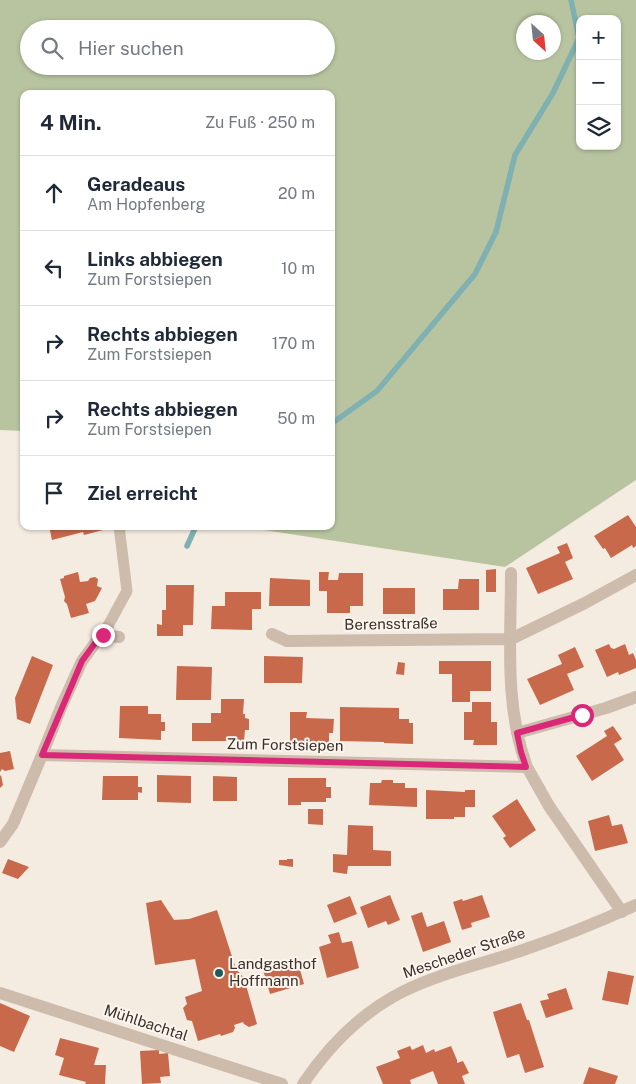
<!DOCTYPE html>
<html lang="de">
<meta charset="utf-8">
<style>
:root{--surface:#fff;--page:#f2f2f3;--text:#1f2937;--muted:#747a83;--line:#e0e1e3}
body{margin:0;font-family:"Public Sans",sans-serif;background:var(--page);color:var(--text)}
.controls{position:absolute;right:15px;top:15px;display:grid;overflow:hidden;border-radius:10px;box-shadow:0 1px 4px #0004}
.controls button{width:45px;height:45px;display:grid;place-items:center;padding:0;border:0;border-bottom:1px solid var(--line);background:var(--surface);color:var(--text);font:25px sans-serif}
.compass{position:absolute;left:516px;top:15px;width:45px;height:45px;border-radius:50%;background:var(--surface);box-shadow:0 1px 4px #0004;rotate:153deg}
.stop{position:absolute;width:15px;height:15px;margin:-11px;border:4px solid #db2777;border-radius:50%;background:#fff}
.stop.end{background:#db2777;border-color:#fff;box-shadow:0 1px 5px #0008}
.list{margin:0;padding:0;list-style:none}
h2{display:flex;justify-content:space-between;align-items:center;height:65px;margin:0;padding:0 20px;font-size:21px}
h2 small{font-size:16px;font-weight:400;color:var(--muted)}
.list li{display:grid;grid-template-columns:32px 1fr auto;gap:15px;align-items:center;box-sizing:border-box;height:75px;padding:0 20px;border-top:1px solid var(--line)}
.list b{display:block;font-size:19px;white-space:nowrap}
.list p{margin:0;font-size:16px;white-space:nowrap;color:var(--muted)}
.list em{font-size:16px;font-style:normal;color:var(--muted)}
.icon{flex:none;width:28px;height:28px;fill:none;stroke:currentColor;stroke-width:2;stroke-linecap:round;stroke-linejoin:round}
.map{position:relative;flex:none;width:636px;height:1084px;overflow:hidden}
.search{position:absolute;background:var(--surface);box-shadow:0 1px 4px #0004;left:20px;top:20px;width:315px;height:55px;display:flex;align-items:center;gap:12px;box-sizing:border-box;padding:0 18px;border-radius:28px;color:var(--muted);font-size:19px}
.panel{position:absolute;background:var(--surface);box-shadow:0 1px 4px #0004;left:20px;top:90px;width:315px;height:440px;border-radius:10px}
.map>svg:first-child{display:block}
</style>
<div class="map">
<svg width="636" height="1084" viewBox="0 0 636 1084">
<rect width="100%" height="100%" fill="#f4ebe1"/>
<path fill="#b8c4a0" fill-rule="evenodd" d="M0 0H636V480L505 567 238 526H331V94H24V431L0 430ZM580 19H617V146H580ZM524 22H554V52H524ZM29 29H326V66H29Z"/>
<g fill="none" stroke-linecap="round" stroke-linejoin="round">
<path stroke="#7fb0b2" stroke-width="5.5" d="M331 424 377 391 475 274 496 232 515 155 553 93 579 38 571 0
M187 546 196 526"/>
</g>
<path fill="#c8694b" d="M628 515 636 527V546L633 548 632 545 611 558 605 548 603 549 594 536Z
M49 526H102L103 530 84 535 83 532 52 540Z
M567 543 573 558 565 562 573 579 538 594 526 568 560 553 557 547Z
M496 569V592H486V570Z
M78 572 80 582 88 581 90 578 95 577 98 579 97 586 102 588 95 601 86 604 89 613 71 618 67 604 64 601 65 597 60 579 64 578V576Z
M319 572H329L328 580H338L339 573H363V606H350V613H327V591H319Z
M270 578 310 580V606H269Z
M459 579H479V610H443V589H458Z
M166 585H194L193 625H183V636H157V624L162 625V610H166Z
M383 588H415V614H383Z
M225 592H261V609H252V630L211 629 212 606H225Z
M609 644 611 648 614 649 625 644 629 655 633 653 636 660V668L619 675 618 672 607 677 595 650Z
M575 647 584 667 567 674 574 690 540 705 527 679 562 664 558 655Z
M32 656 53 665 30 724 17 719 15 698Z
M264 656 303 657 302 683H264Z
M439 661H491V691H470V702H452V674H439Z
M398 662 405 663 404 675 396 674Z
M177 666 212 667 211 700H176Z
M221 699H244L243 714H245V718L249 719V730H245L244 741H192V723H211V713H221Z
M472 702H491V722H497V745H473L474 740H464V712H472Z
M120 706H148V714H161V722H165V731H161V740L119 738Z
M340 707 399 708V719H409V723H413V744L384 743V742L340 741Z
M290 712H307L306 718 334 719 333 733H329V743L290 742Z
M613 726 622 739 614 744 624 760 592 781 576 756 607 736 604 731Z
M10 751 14 769 5 771 2 769 0 772V753Z
M1 775 3 785 0 788V776Z
M157 775 191 776V803L157 802Z
M103 776H138V787H142V793L138 792V800H102Z
M213 776 237 777V801H213Z
M288 778H326V787H331V798H326V802H301V805H288Z
M382 780H393V783H405V788H417V807L369 805 370 783H381Z
M426 790 465 792V790H475V807H465V817H454V819H426Z
M517 799 536 830 510 848 503 838 506 836 492 816Z
M308 809H323V825L308 824Z
M609 815 612 826 622 824 628 843 595 851 588 821Z
M348 825 373 826V850L391 851V866H348L347 874 333 872V854L347 855Z
M8 859 29 867 18 879 2 873Z
M287 859H293V867L279 865V860H287Z
M390 895 400 920 388 925 386 921 368 928 360 907Z
M482 895 490 917 471 923 472 927 462 930 453 902 462 899 463 901Z
M350 896 357 914 334 923 327 905Z
M161 900 174 920 189 919 217 910 236 969 244 978 257 1024 249 1027 244 1024 243 1022 234 1025 235 1028 233 1032 221 1036 220 1034 198 1041 192 1021 187 1020 183 1008 187 1004 185 997 202 991 195 959 155 965 146 903Z
M422 912 427 927 444 921 451 942 423 952 411 916Z
M339 932 342 943 352 941 359 968 327 978 319 947 331 943 328 935Z
M297 959 304 984 270 994 262 966 274 962 276 965Z
M608 971 634 976 628 1005 602 1000Z
M566 988 573 1009 546 1018 540 1001 549 999 547 994Z
M0 1003 30 1016 14 1052 0 1046Z
M521 1003 527 1020H529L544 1067 525 1073 519 1054 507 1058 493 1012Z
M60 1038 99 1048 94 1065H106L105 1084H85L86 1082 59 1075 64 1058 55 1055Z
M423 1045 426 1053 434 1049 435 1052 451 1046 457 1060V1063L463 1061 469 1073 462 1076 465 1084H438L433 1071 410 1080 411 1084H383L376 1067 400 1058 397 1051 410 1046 412 1050Z
M159 1050V1054L168 1053 170 1076 160 1077 161 1083 142 1084 140 1051Z
M589 1067 618 1076 615 1084H583Z"/>
<g fill="none" stroke-linecap="round" stroke-linejoin="round">
<path stroke="#cdbbac" stroke-width="11" d="M103 635 127 591 119 526"/>
<path stroke="#cdbbac" stroke-width="12" d="M511 573C511 638 504 706 527 767
M272 634 287 641 511 639 585 603 636 575
M517 733 606 708 636 697
M42 755 62 705 82 661 101 635 119 637
M0 842 13 824 42 755 527 767 549 806 622 912
M0 993 282 1084"/>
<path stroke="#cdbbac" stroke-width="12" d="M303 1084C328 1047 361 1013 402 992 440 973 483 964 523 950 562 937 599 922 636 905"/>
</g>
<g fill="none" stroke-linecap="round" stroke-linejoin="round">
<path stroke="#db2777" stroke-width="6" d="M103 635H101L82 661 42 755 526 767 521 752 517 733 582 715"/>
</g>
<circle fill="#1f5a5e" stroke="#fbf5ee" stroke-width="2" cx="219" cy="973" r="5"/>
<g text-anchor="middle" stroke-width="4" stroke-linejoin="round" paint-order="stroke">
<g font-size="15" fill="#3b302b" stroke="#fbf5ee">
<text transform="translate(391 624) rotate(-1)" y="5">Berensstraße</text>
<text transform="translate(285 745) rotate(1)" y="5">Zum Forstsiepen</text>
<text transform="translate(464 953) rotate(-19)" y="5">Mescheder Straße</text>
<text transform="translate(146 1023) rotate(18)" y="5">Mühlbachtal</text>
</g>
<g font-size="15" fill="#3b302b" stroke="#fbf5ee" text-anchor="start">
<text x="229" y="969">Landgasthof<tspan x="229" dy="17">Hoffmann</tspan></text>
</g>
</g>
</svg>
<div class="controls">
<button>+</button>
<button>−</button>
<button><svg class="icon" aria-label="layers" viewBox="0 0 24 24"><path d="M12 4l9 5-9 5-9-5zM3 14l9 5 9-5"/></svg></button>
</div>
<svg class="compass" viewBox="-18 -18 36 36"><path d="M0-13l5 13h-10z" fill="#e53935"/><path d="M0 13l5-13h-10z" fill="#747a83"/></svg>
<div class="stop" style="left:582px;top:715px"></div>
<div class="stop end" style="left:103px;top:635px"></div>
<div class="search"><svg class="icon" aria-label="search" viewBox="0 0 24 24"><circle cx="10" cy="10" r="6"/><path d="M15 15l6 6"/></svg>Hier suchen</div>
<section class="panel">
<h2>4 Min.<small>Zu Fuß · 250 m</small></h2>
<ul class="list">
<li><svg class="icon" aria-label="ahead" viewBox="0 0 24 24"><path d="M12 20V5M6 11l6-6 6 6"/></svg><div><b>Geradeaus</b><p>Am Hopfenberg</p></div><em>20 m</em></li>
<li><svg class="icon" aria-label="left" viewBox="0 0 24 24"><path d="M17 20v-9H6M10 6l-5 5 5 5"/></svg><div><b>Links abbiegen</b><p>Zum Forstsiepen</p></div><em>10 m</em></li>
<li><svg class="icon" aria-label="right" viewBox="0 0 24 24"><path d="M7 20v-9h11M14 6l5 5-5 5"/></svg><div><b>Rechts abbiegen</b><p>Zum Forstsiepen</p></div><em>170 m</em></li>
<li><svg class="icon" aria-label="right" viewBox="0 0 24 24"><path d="M7 20v-9h11M14 6l5 5-5 5"/></svg><div><b>Rechts abbiegen</b><p>Zum Forstsiepen</p></div><em>50 m</em></li>
<li><svg class="icon" aria-label="arrive" viewBox="0 0 24 24"><path d="M6 21V4h12l-3 4 3 4H6"/></svg><div><b>Ziel erreicht</b></div></li>
</ul>
</section>
</div>
